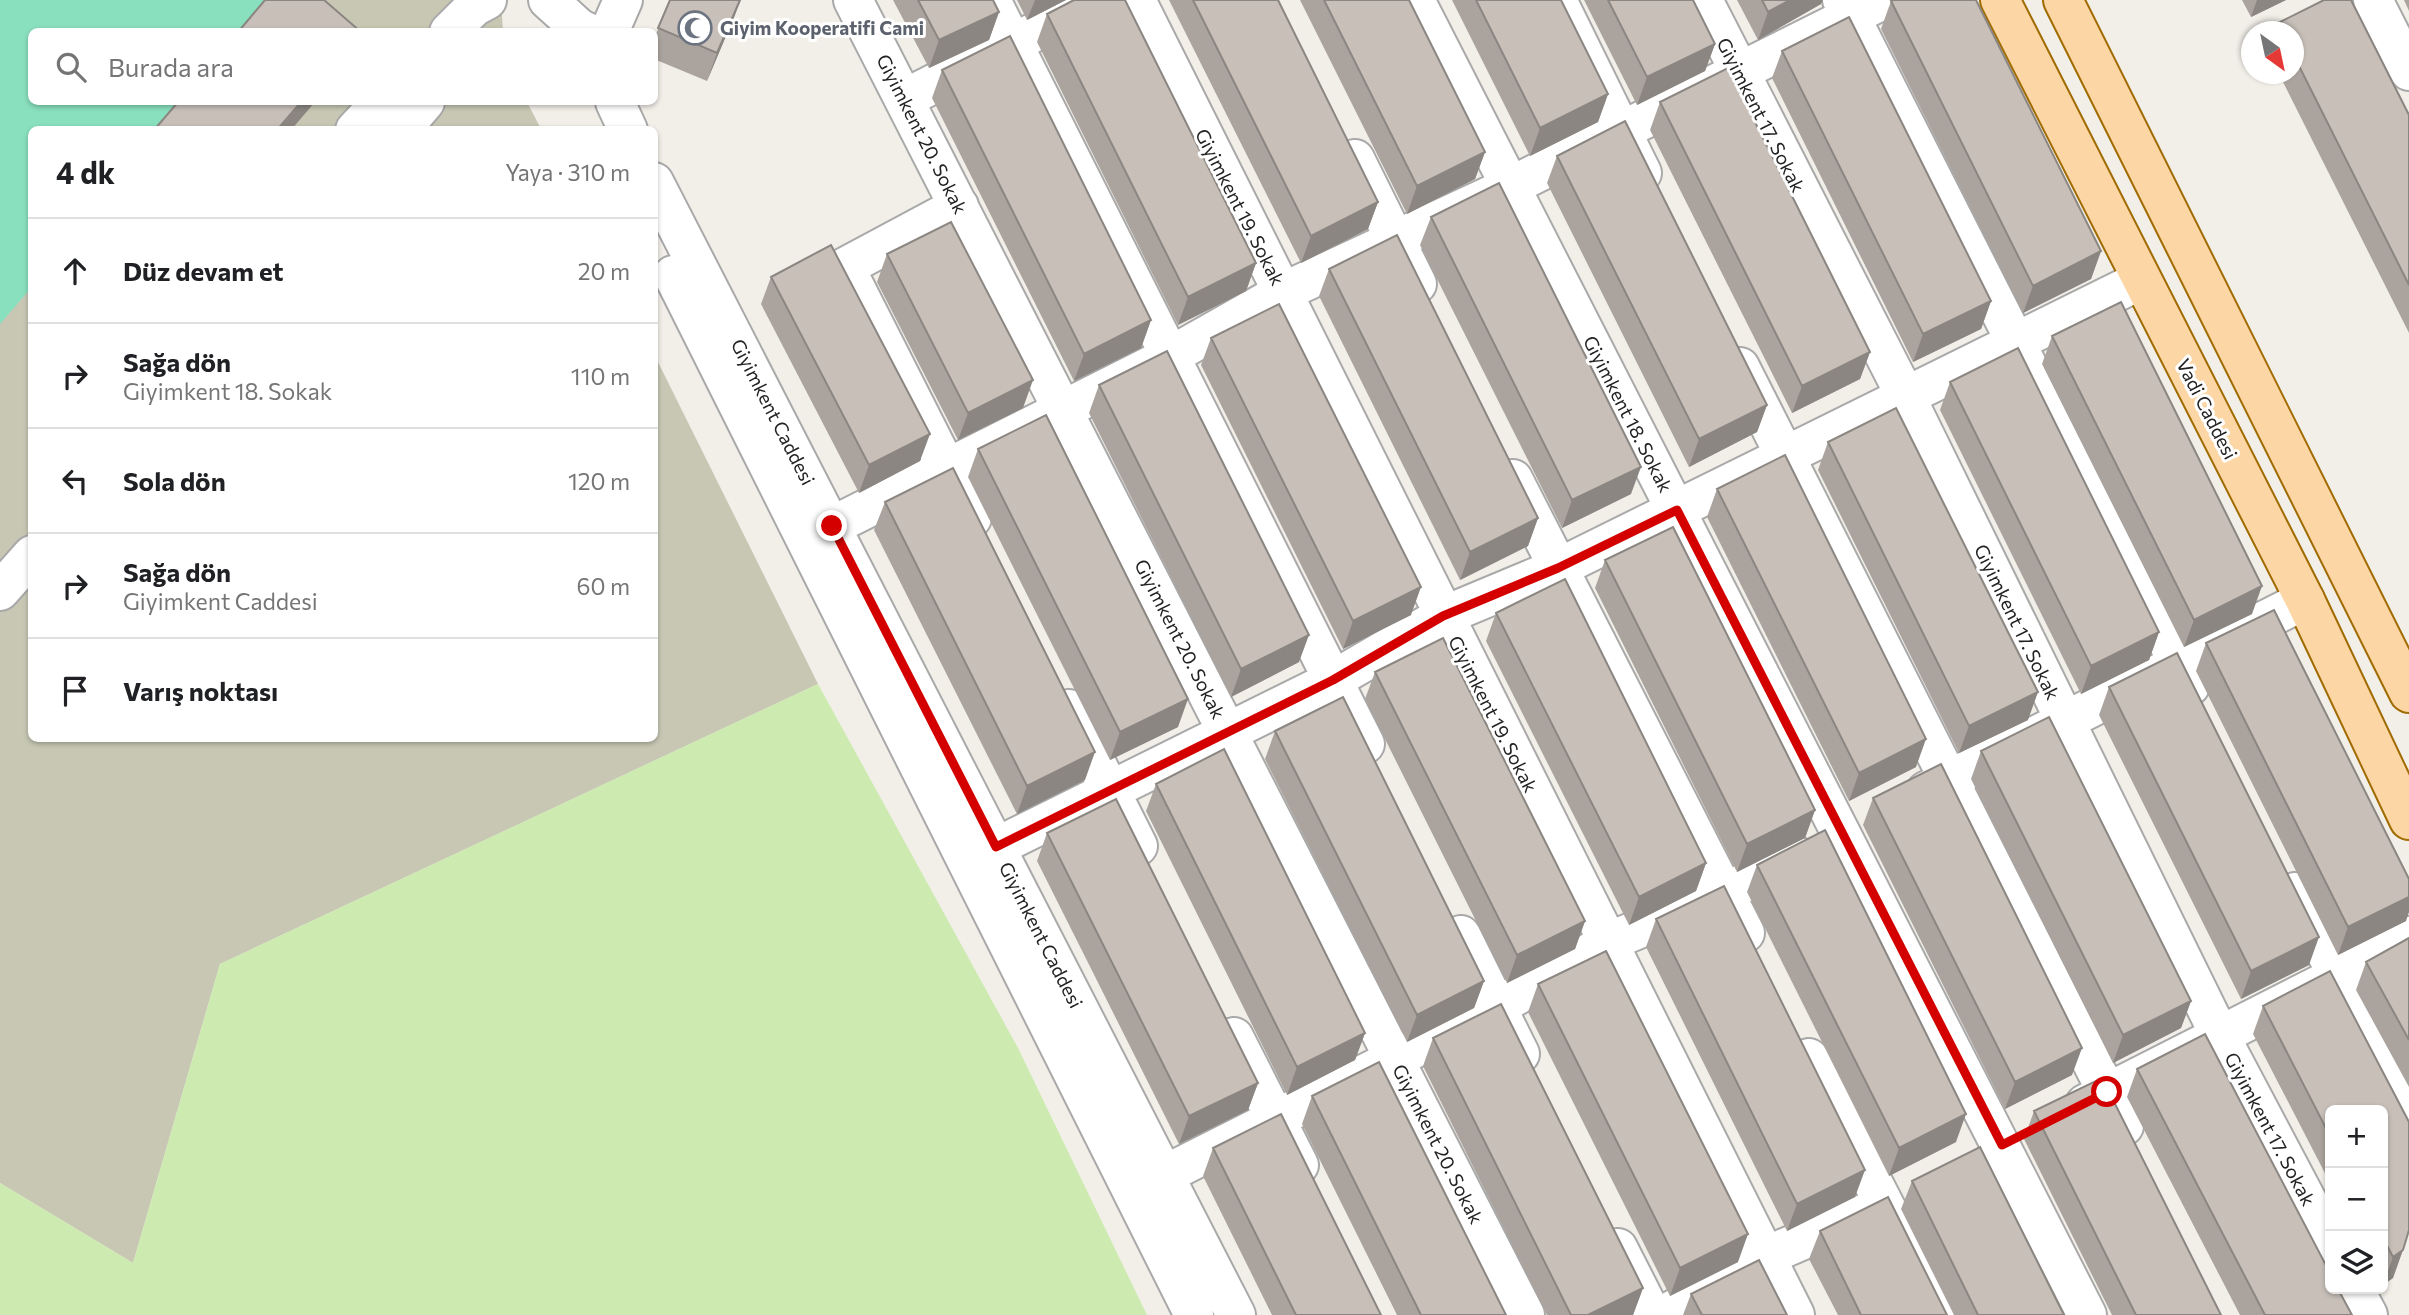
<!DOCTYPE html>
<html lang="tr">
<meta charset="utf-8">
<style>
:root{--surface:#fff;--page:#f2f2f2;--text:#202124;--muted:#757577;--line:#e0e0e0}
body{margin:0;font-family:Commissioner,sans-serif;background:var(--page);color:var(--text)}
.controls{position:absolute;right:21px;bottom:21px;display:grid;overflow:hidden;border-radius:10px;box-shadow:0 2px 5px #0004}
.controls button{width:63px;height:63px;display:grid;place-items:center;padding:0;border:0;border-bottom:2px solid var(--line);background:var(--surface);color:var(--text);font:35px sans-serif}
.compass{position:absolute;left:2241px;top:21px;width:63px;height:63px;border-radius:50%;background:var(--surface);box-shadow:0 2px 5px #0004;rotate:147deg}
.stop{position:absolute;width:21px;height:21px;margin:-16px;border:5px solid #d40000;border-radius:50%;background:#fff}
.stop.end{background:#d40000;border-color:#fff;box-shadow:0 2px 7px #0008}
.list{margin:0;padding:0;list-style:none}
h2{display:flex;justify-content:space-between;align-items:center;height:91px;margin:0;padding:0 28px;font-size:30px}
h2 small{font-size:23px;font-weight:400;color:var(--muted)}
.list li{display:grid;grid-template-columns:46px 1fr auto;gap:21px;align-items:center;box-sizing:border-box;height:105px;padding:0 28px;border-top:2px solid var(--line)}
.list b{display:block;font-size:26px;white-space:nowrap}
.list p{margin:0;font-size:23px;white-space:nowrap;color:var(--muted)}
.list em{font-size:23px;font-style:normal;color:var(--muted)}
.icon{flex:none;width:38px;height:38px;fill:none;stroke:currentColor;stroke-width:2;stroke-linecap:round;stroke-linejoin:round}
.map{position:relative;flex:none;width:2409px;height:1315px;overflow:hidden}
.search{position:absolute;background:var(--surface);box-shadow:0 2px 5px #0004;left:28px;top:28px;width:630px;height:77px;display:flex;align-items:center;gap:18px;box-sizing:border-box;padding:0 24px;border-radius:10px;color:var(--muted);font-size:26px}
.panel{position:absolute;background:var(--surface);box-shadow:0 2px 5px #0004;left:28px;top:126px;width:630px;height:616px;border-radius:10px}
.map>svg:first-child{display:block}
</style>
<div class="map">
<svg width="2409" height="1315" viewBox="0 0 2409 1315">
<rect width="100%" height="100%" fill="#f2efe9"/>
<path fill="#c7c7b4" d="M0 0H501L503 31 32 32V102H527L541 129 32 130V738H654L655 356 818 684 220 964 133 1263 0 1183Z"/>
<path fill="#cdebb0" d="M818 684 1018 1048 1147 1315H0V1183L133 1263 220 964Z"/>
<path fill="#88e0be" d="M0 0H278L251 31 32 32V102H191L167 129 32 130 31 288 0 324Z"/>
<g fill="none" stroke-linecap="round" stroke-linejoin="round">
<defs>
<path id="minor" d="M548 0 579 28 587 32
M853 0 1525 1315
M991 0 1365 744
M1136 0 1795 1315
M1415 0 2087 1315
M1557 0 1642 173
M1703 0 1906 397 2220 1036 2330 1244
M1842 0 2190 686
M2373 0 2409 71
M449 32 474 7 487 0
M609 32 623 0
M904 99 1097 0
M615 102 628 130
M355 130 381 102
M401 130 425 102
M1355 159 1417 284
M654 182 1236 1315
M959 206 845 267 972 518
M673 275 1194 1315
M1740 367 2124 1126
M1513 479 1745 933
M832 526 1170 356 1283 292 1511 186 1883 0
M0 591 32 555
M1069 709 1138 846
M1926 791 2305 600
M996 847 1333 680 1443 616 1558 568 2141 280
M2295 892 2409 1115
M1461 935 1520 1054
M1234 1037 1299 1165
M1809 1058 1941 1315
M2085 1104 2337 976 2409 936
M1164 1175 1497 1007 1608 942 1724 893 1797 856
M1618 1248 1652 1315
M2354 1289 2368 1315
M1664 1315 1766 1256 1868 1212"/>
<path id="major" d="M2000 0 2305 600 2409 820
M2063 0 2409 693"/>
</defs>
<use href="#minor" stroke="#a9a9a9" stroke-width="42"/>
<use href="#major" stroke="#a06b00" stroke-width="42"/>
<use href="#minor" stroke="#fff" stroke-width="38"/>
<use href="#major" stroke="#fcd6a4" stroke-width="38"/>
</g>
<path fill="#aba49e" d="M670 0H741L707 81 654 59V39Z
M893 0H993L999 12 989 40 929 68Z
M1017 0H1066L1027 20Z
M1169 0H1278L1378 202 1368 229 1301 263Z
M1300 0H1409L1485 152 1475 179 1407 214Z
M1452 0H1561L1608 94 1598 122 1530 156Z
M1584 0H1693L1715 44 1705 71 1637 105Z
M1737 0H1823L1821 4 1758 40Z
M2242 0H2286L2251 17Z
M2324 0H2351L2409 115V333L2279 74H2293V32H2275L2278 23Z
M2404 0H2409V11Z
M1891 1 2101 251 2091 279 2023 313 1881 29Z
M1047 14 1256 263 1246 291 1178 325 1037 42Z
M1782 51 1991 301 1981 329 1913 362 1772 78Z
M942 70 1151 320 1141 348 1074 381 932 98Z
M1660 102 1870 352 1860 379 1792 413 1650 130Z
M1557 156 1767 405 1757 432 1689 467 1547 183Z
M1431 217 1631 494 1562 528 1420 245Z
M887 254 1023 408 958 440 877 282Z
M1329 269 1538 518 1528 546 1460 580 1319 296Z
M771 277 920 461 859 493 761 304Z
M2052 336 2252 614 2184 647 2042 364Z
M1211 338 1411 615 1343 649 1201 365Z
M1950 382 2159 632 2149 660 2081 694 1940 410Z
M1099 385 1299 662 1231 697 1089 413Z
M1828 442 2028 720 1959 753 1818 470Z
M978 449 1178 727 1110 760 968 477Z
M1717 489 1916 767 1849 801 1707 517Z
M885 502 1085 780 1017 814 874 530Z
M1605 560 1815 810 1805 838 1737 872 1595 588Z
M1496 613 1706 863 1696 891 1629 925 1486 641Z
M2206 643 2406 921 2338 955 2196 671Z
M1375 672 1585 921 1575 949 1507 983 1365 699Z
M2109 687 2309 965 2241 999 2099 715Z
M1275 731 1484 981 1474 1008 1407 1042 1265 759Z
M1981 751 2191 1001 2181 1028 2113 1063 1971 779Z
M1156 784 1365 1033 1355 1060 1287 1095 1146 811Z
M1873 798 2072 1075 2005 1109 1863 825Z
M1047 833 1258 1083 1248 1110 1179 1144 1037 861Z
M1757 865 1956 1142 1889 1176 1747 892Z
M1656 919 1855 1197 1787 1231 1646 947Z
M2409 938V1087L2356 990 2366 962Z
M2330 971 2409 1122V1230L2393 1278 2383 1285V1110H2330V1183L2253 1034 2263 1006Z
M1538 984 1738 1262 1670 1296 1528 1012Z
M1433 1038 1643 1288 1633 1315H1547L1423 1066Z
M2137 1069 2352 1315H2240L2127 1097Z
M1312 1096 1506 1315H1397L1302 1124Z
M2034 1111 2221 1315H2112L2024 1139Z
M1213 1148 1381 1315H1272L1203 1176Z
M1912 1181 2064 1315H1954L1901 1209Z
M1820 1231 1947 1315H1838L1809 1259Z
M1691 1294 1787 1315H1683Z"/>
<path fill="#8b8681" d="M740 0 735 15 707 81 717 53Z
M1035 0H1066L1027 20Z
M1790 0H1823L1821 4 1758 40 1768 12Z
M2257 0H2286L2251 17Z
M999 12 989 40 929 68 939 40Z
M1715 44 1705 71 1637 105 1647 77Z
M1608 94 1598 122 1530 156 1540 128Z
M301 102H315L291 130H277Z
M1485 152 1475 179 1407 214 1417 186Z
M1378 202 1368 229 1301 263 1311 236Z
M2101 251 2091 279 2023 313 2033 286Z
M1256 263 1246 291 1178 325 1188 297Z
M1991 301 1981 329 1913 362 1923 334Z
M1151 320 1141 348 1074 381 1084 354Z
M1870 352 1860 379 1792 413 1802 386Z
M1033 380 1023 408 958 440 968 413Z
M1767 405 1757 432 1689 467 1699 439Z
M930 434 920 461 859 493 869 465Z
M1641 467 1631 494 1562 528 1572 500Z
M1538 518 1528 546 1460 580 1470 552Z
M2262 586 2252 614 2184 647 2194 620Z
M1421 587 1411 615 1343 649 1353 621Z
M2159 632 2149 660 2081 694 2091 666Z
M1309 635 1299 662 1231 697 1241 669Z
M2038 692 2028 720 1959 753 1969 726Z
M1188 699 1178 727 1110 760 1120 732Z
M1926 739 1916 767 1849 801 1859 773Z
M1095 752 1085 780 1017 814 1027 786Z
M1815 810 1805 838 1737 872 1747 844Z
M1706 863 1696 891 1629 925 1639 897Z
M2409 897V912L2406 921 2338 955 2348 927Z
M1585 921 1575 949 1507 983 1517 955Z
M2319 937 2309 965 2241 999 2251 971Z
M1484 981 1474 1008 1407 1042 1417 1015Z
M2191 1001 2181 1028 2113 1063 2123 1035Z
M1365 1033 1355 1060 1287 1095 1297 1067Z
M2082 1048 2072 1075 2005 1109 2015 1082Z
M1258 1083 1248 1110 1179 1144 1189 1116Z
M1966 1114 1956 1142 1889 1176 1899 1148Z
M1865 1170 1855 1197 1787 1231 1797 1204Z
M1748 1234 1738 1262 1670 1296 1680 1268Z
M2403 1250 2393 1278 2383 1285 2393 1257Z
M1643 1288 1633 1315H1588Z"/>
<path fill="#c7bfb8" stroke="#8b8681" stroke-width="2" d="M265 0H324L361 32H238Z
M670 0H740L717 53 658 28Z
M918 0H993L999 12 939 40Z
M1074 0H1125L1256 263 1188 297 1047 14Z
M1193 0H1278L1378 202 1311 236Z
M1324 0H1409L1485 152 1417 186Z
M1476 0H1561L1608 94 1540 128Z
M1608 0H1693L1715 44 1647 77Z
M1762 0H1790L1768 12Z
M1894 0H1976L2101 251 2033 286 1891 1Z
M2324 0H2351L2409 115V285L2293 54V32H2282L2278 23Z
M1849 17 1991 301 1923 334 1782 51Z
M1010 36 1151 320 1084 354 942 70Z
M1728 68 1870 352 1802 386 1660 102Z
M178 102H301L277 130H154Z
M1625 121 1767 405 1699 439 1557 156Z
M1499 183 1641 467 1572 500 1431 217Z
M951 222 1033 380 968 413 887 254Z
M1397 235 1538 518 1470 552 1329 269Z
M831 245 930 434 869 465 771 277Z
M2121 302 2262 586 2194 620 2052 336Z
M1279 304 1421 587 1353 621 1211 338Z
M2018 348 2159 632 2091 666 1950 382Z
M1167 351 1309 635 1241 669 1099 385Z
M1896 408 2038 692 1969 726 1828 442Z
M1046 415 1188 699 1120 732 978 449Z
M1785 455 1926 739 1859 773 1717 489Z
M953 468 1095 752 1027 786 885 502Z
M1673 527 1815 810 1747 844 1605 560Z
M1565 579 1706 863 1639 897 1496 613Z
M2274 610 2409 879V897L2348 927 2206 643Z
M1443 638 1585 921 1517 955 1375 672Z
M2177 653 2319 937 2251 971 2109 687Z
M1343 697 1484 981 1417 1015 1275 731Z
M2049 717 2191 1001 2123 1035 1981 751Z
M1224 749 1365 1033 1297 1067 1156 784Z
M1941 764 2082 1048 2015 1082 1873 798Z
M1116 799 1258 1083 1189 1116 1047 833Z
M1825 830 1966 1114 1899 1148 1757 865Z
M1724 886 1865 1170 1797 1204 1656 919Z
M2409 938V1040L2366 962Z
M1606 951 1748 1234 1680 1268 1538 984Z
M2330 971 2409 1122V1230L2403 1250 2393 1257 2383 1238V1110H2330V1136L2263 1006Z
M1501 1004 1643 1288 1588 1315H1571L1433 1038Z
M2205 1034 2330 1273V1289H2338L2352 1315H2265L2137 1069Z
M1379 1062 1506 1315H1421L1312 1096Z
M2102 1078 2221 1315H2136L2034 1111Z
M1281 1114 1381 1315H1296L1213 1148Z
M1980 1147 2064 1315H1978L1912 1181Z
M1888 1197 1947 1315H1861L1820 1231Z
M1759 1260 1787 1315H1702L1691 1294Z"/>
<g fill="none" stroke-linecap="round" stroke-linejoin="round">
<path stroke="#d40000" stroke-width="9" d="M832 526 996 847 1333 680 1443 616 1558 568 1677 510 2002 1145 2107 1092"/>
</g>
<defs>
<symbol id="mosque-ring" viewBox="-11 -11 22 22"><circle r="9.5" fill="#fff" stroke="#6b7280" stroke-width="1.5"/><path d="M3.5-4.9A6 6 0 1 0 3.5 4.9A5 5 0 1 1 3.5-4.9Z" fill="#6b7280"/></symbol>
</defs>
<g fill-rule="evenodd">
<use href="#mosque-ring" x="676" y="9" width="38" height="38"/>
</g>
<g text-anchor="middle" stroke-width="6" stroke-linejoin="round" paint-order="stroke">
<g font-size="19" font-weight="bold" fill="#5b616d" stroke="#fff" text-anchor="start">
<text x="720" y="35">Giyim Kooperatifi Cami</text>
</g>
<g font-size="19" fill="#222" stroke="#fff">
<text transform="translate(1761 115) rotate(63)" y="7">Giyimkent 17. Sokak</text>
<text transform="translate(922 134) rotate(63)" y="7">Giyimkent 20. Sokak</text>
<text transform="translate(1240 207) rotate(63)" y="7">Giyimkent 19. Sokak</text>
<text transform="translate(2207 409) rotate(63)" y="7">Vadi Caddesi</text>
<text transform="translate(773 412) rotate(63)" y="7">Giyimkent Caddesi</text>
<text transform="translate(1628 414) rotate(63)" y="7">Giyimkent 18. Sokak</text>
<text transform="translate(2017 622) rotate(64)" y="7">Giyimkent 17. Sokak</text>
<text transform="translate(1180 639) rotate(63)" y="7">Giyimkent 20. Sokak</text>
<text transform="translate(1493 714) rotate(63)" y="7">Giyimkent 19. Sokak</text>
<text transform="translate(1041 935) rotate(63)" y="7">Giyimkent Caddesi</text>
<text transform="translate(2270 1129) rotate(62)" y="7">Giyimkent 17. Sokak</text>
<text transform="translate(1438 1144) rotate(63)" y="7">Giyimkent 20. Sokak</text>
</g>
</g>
</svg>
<div class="controls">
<button>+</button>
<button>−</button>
<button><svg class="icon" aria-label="layers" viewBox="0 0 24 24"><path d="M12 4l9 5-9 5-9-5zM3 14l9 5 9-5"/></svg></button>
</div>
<svg class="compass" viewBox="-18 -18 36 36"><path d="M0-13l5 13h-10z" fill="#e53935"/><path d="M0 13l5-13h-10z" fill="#757577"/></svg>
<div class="stop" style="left:2107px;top:1092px"></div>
<div class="stop end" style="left:832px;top:526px"></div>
<div class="search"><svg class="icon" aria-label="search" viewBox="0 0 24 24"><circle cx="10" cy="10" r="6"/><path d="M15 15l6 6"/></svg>Burada ara</div>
<section class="panel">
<h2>4 dk<small>Yaya · 310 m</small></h2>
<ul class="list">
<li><svg class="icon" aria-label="ahead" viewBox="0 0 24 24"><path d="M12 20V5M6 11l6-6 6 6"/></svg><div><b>Düz devam et</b></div><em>20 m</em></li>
<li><svg class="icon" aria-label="right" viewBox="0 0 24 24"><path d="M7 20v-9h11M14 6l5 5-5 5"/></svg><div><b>Sağa dön</b><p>Giyimkent 18. Sokak</p></div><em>110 m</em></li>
<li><svg class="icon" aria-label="left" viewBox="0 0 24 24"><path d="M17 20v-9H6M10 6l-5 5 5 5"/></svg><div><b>Sola dön</b></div><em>120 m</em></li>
<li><svg class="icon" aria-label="right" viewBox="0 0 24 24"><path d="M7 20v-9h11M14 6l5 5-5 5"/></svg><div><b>Sağa dön</b><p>Giyimkent Caddesi</p></div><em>60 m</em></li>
<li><svg class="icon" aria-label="arrive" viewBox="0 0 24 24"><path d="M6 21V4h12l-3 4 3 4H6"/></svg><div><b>Varış noktası</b></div></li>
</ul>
</section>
</div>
